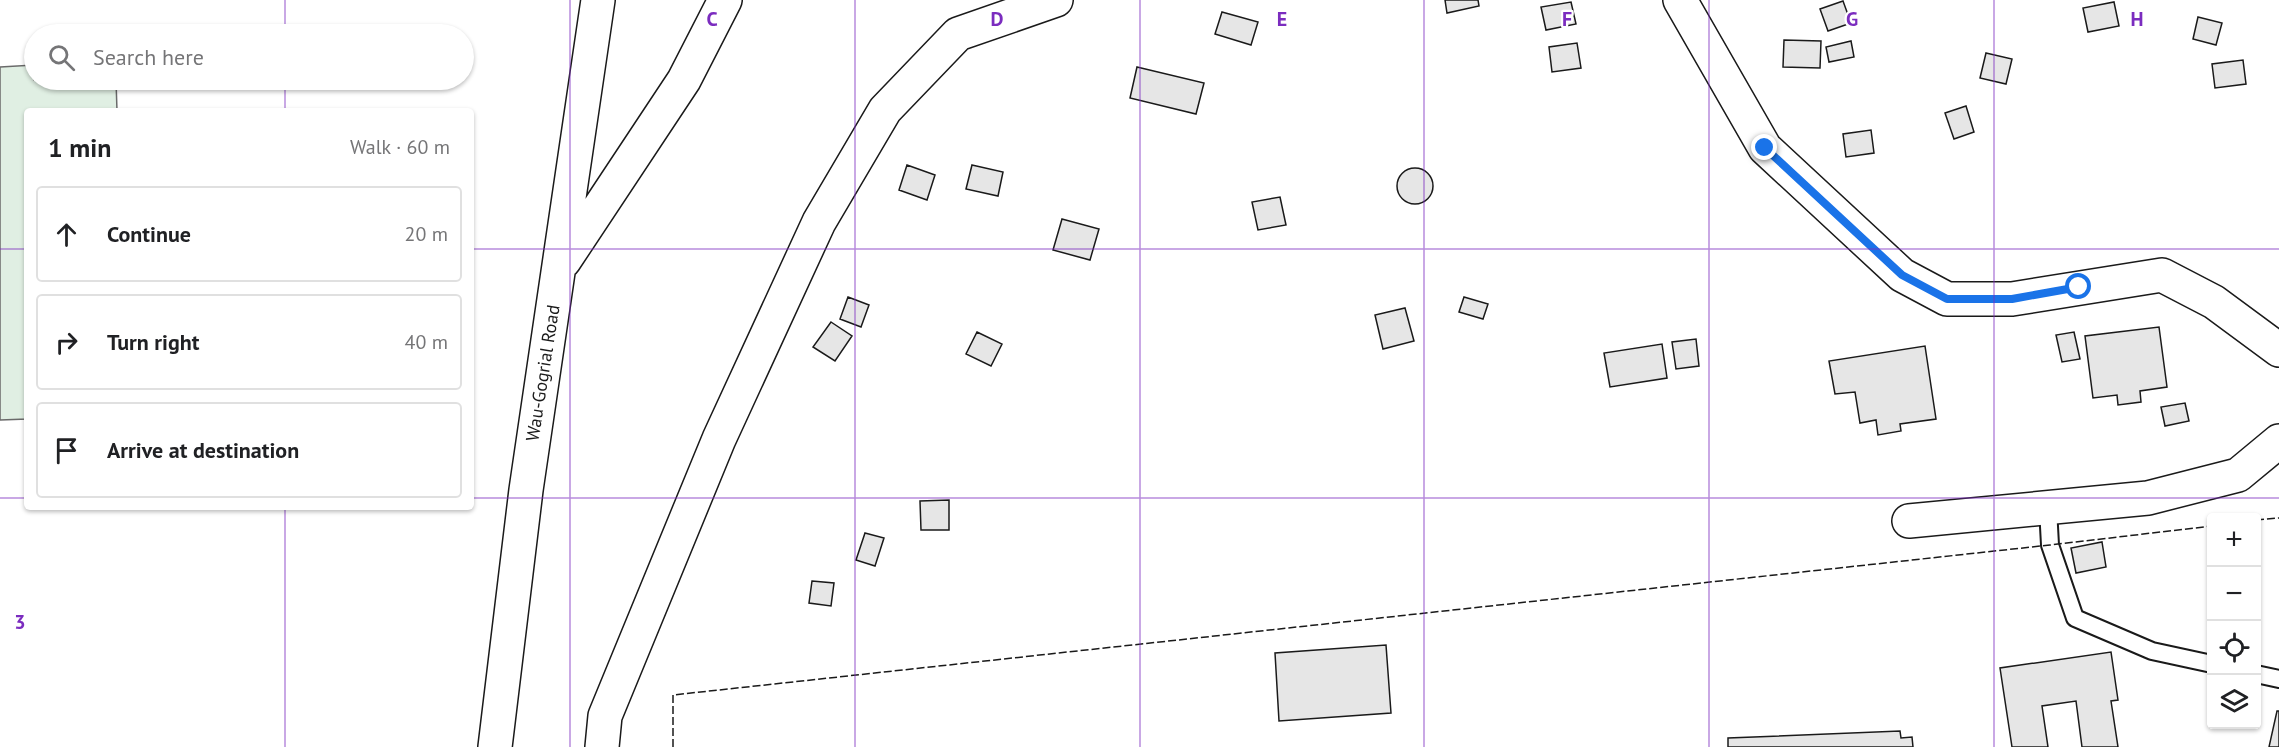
<!DOCTYPE html>
<meta charset="utf-8">
<style>
:root{--surface:#fff;--page:#f2f2f2;--text:#202124;--muted:#757577;--line:#e0e0e0}
body{margin:0;font-family:"PT Sans",sans-serif;background:var(--page);color:var(--text)}
.controls{position:absolute;right:18px;bottom:18px;display:grid;overflow:hidden;border-radius:6px;box-shadow:0 2px 4px #0004}
.controls button{width:54px;height:54px;display:grid;place-items:center;padding:0;border:0;border-bottom:2px solid var(--line);background:var(--surface);color:var(--text);font:30px sans-serif}
.stop{position:absolute;width:18px;height:18px;margin:-14px;border:4px solid #1a73e8;border-radius:50%;background:#fff}
.stop.end{background:#1a73e8;border-color:#fff;box-shadow:0 2px 6px #0008}
.list{margin:0;padding:0;list-style:none}
h2{display:flex;justify-content:space-between;align-items:center;height:78px;margin:0;padding:0 24px;font-size:26px}
h2 small{font-size:20px;font-weight:400;color:var(--muted)}
.list li{display:grid;grid-template-columns:39px 1fr auto;gap:18px;align-items:center;box-sizing:border-box;height:96px;margin:0 12px 12px;padding:0 12px;border:2px solid var(--line);border-radius:6px}
.list b{display:block;font-size:22px;white-space:nowrap}
.list em{font-size:20px;font-style:normal;color:var(--muted)}
.icon{flex:none;width:33px;height:33px;fill:none;stroke:currentColor;stroke-width:2;stroke-linecap:round;stroke-linejoin:round}
.map{position:relative;flex:none;width:2279px;height:747px;overflow:hidden}
.search{position:absolute;background:var(--surface);box-shadow:0 2px 4px #0004;left:24px;top:24px;width:450px;height:66px;display:flex;align-items:center;gap:15px;box-sizing:border-box;padding:0 21px;border-radius:33px;color:var(--muted);font-size:22px}
.panel{position:absolute;background:var(--surface);box-shadow:0 2px 4px #0004;left:24px;top:108px;width:450px;height:402px;border-radius:6px}
.map>svg:first-child{display:block}
</style>
<div class="map">
<svg width="2279" height="747" viewBox="0 0 2279 747">
<rect width="100%" height="100%" fill="#fff"/>
<path fill="#e0efe3" stroke="#6a6a6a" stroke-width="1.5" d="M34 65V80H116L117 111H27V419L0 420V67Z"/>
<path fill="#e6e6e6" stroke="#1a1a1a" stroke-width="1.5" d="M1445 0H1478L1479 6 1447 13Z
M1843 1 1851 23 1828 31 1820 9Z
M1571 2 1576 24 1546 30 1541 7Z
M2114 2 2119 26 2088 32 2083 8Z
M1222 12 1258 22 1251 45 1215 34Z
M2198 17 2222 23 2216 45 2193 39Z
M1784 40 1821 41 1820 68 1783 67Z
M1851 41 1854 57 1829 62 1826 47Z
M1577 43 1581 68 1552 72 1549 47Z
M1986 53 2012 59 2006 84 1980 78Z
M2243 60 2246 84 2215 88 2212 64Z
M1137 67 1204 83 1196 114 1130 98Z
M1966 106 1974 132 1954 139 1945 113Z
M1871 130 1874 153 1846 157 1843 134Z
M907 165 935 175 927 200 899 190Z
M972 165 1003 172 998 196 966 189Z
M1397 186a18 18 0 1 1 36 0a18 18 0 1 1-36 0Z
M1280 197 1286 225 1258 230 1252 202Z
M1062 219 1099 229 1090 260 1053 250Z
M848 297 869 305 861 327 840 319Z
M1464 297 1488 304 1483 319 1459 312Z
M1405 308 1414 341 1383 349 1375 315Z
M831 322 852 336 835 361 813 347Z
M2159 327 2167 387 2140 391 2141 402 2118 405 2117 395 2093 398 2085 336Z
M977 332 1002 344 991 366 966 354Z
M2074 332 2080 359 2062 362 2056 335Z
M1696 339 1699 366 1676 369 1672 342Z
M1662 344 1667 378 1610 387 1604 353Z
M1925 346 1936 419 1900 424 1901 431 1878 435 1876 420 1860 423 1855 392 1835 394 1829 361Z
M2185 403 2189 421 2165 426 2161 407Z
M949 500V530H921L920 501Z
M865 533 884 538 875 566 856 560Z
M2102 542 2106 567 2076 573 2071 548Z
M812 581 834 583 831 606 809 603Z
M1386 645 1391 713 1279 721 1275 653Z
M2111 652 2118 700 2111 701 2118 747H2082L2076 701 2042 706 2048 747H2012L2000 668Z
M2277 711H2279V747H2269Z
M1900 731 1901 738 1912 737 1913 747H1728V738Z"/>
<g fill="none" stroke-linecap="round" stroke-linejoin="round">
<defs>
<path id="lane" d="M2048 508 2050 545 2075 618 2152 651 2212 664
M2256 674 2279 679"/>
<path id="street" d="M1680 0 1765 148 1902 275 1947 299H2012L2162 275 2214 302 2279 350
M1909 521 2148 498 2238 475 2279 441
M602 747 605 716 719 439 819 222 885 110 958 34 1056 0"/>
<path id="primary" d="M564 261 684 80 725 0
M495 747 526 490 598 0"/>
</defs>
<use href="#lane" stroke="#1a1a1a" stroke-width="20"/>
<use href="#street" stroke="#1a1a1a" stroke-width="36"/>
<use href="#primary" stroke="#1a1a1a" stroke-width="36"/>
<use href="#lane" stroke="#fff" stroke-width="16"/>
<use href="#street" stroke="#fff" stroke-width="33"/>
<use href="#primary" stroke="#fff" stroke-width="33"/>
<path stroke="#1a1a1a" stroke-width="1.5" stroke-dasharray="8 3" stroke-linecap="butt" d="M2256 520 2279 518
M673 747V695L2050 545 2212 526"/>
</g>
<g fill="none" stroke-linecap="round" stroke-linejoin="round">
<path stroke="#1a73e8" stroke-width="8" d="M1765 148 1902 275 1947 299H2012L2079 287"/>
</g>
<path fill="none" stroke="#7b2cbf" stroke-width="1.5" stroke-opacity="0.55" d="M285 0V34M570 0V747M855 0V747M1140 0V747M1424 0V747M1709 0V747M1994 0V747M285 80V111M0 249H27M471 249H2279M0 498H27M471 498H2279M285 507V747"/>
<g text-anchor="middle" stroke-width="4.5" stroke-linejoin="round" paint-order="stroke">
<g font-size="18" fill="#1a1a1a" stroke="#fff">
<text transform="translate(543 373) rotate(-81)" y="6">Wau-Gogrial Road</text>
</g>
</g>
<g font-size="20" text-anchor="middle" font-weight="bold" fill="#7b2cbf" stroke="#fff" stroke-width="4.5" stroke-linejoin="round" paint-order="stroke">
<text x="712" y="26">C</text>
<text x="997" y="26">D</text>
<text x="1282" y="26">E</text>
<text x="1567" y="26">F</text>
<text x="1852" y="26">G</text>
<text x="2137" y="26">H</text>
<text x="20" y="629">3</text>
</g>
</svg>
<div class="controls">
<button>+</button>
<button>−</button>
<button><svg class="icon" aria-label="locate" viewBox="0 0 24 24"><circle cx="12" cy="12" r="6"/><path d="M12 2v4M12 18v4M2 12h4M18 12h4"/></svg></button>
<button><svg class="icon" aria-label="layers" viewBox="0 0 24 24"><path d="M12 4l9 5-9 5-9-5zM3 14l9 5 9-5"/></svg></button>
</div>
<div class="stop" style="left:2079px;top:287px"></div>
<div class="stop end" style="left:1765px;top:148px"></div>
<div class="search"><svg class="icon" aria-label="search" viewBox="0 0 24 24"><circle cx="10" cy="10" r="6"/><path d="M15 15l6 6"/></svg>Search here</div>
<section class="panel">
<h2>1 min<small>Walk · 60 m</small></h2>
<ul class="list">
<li><svg class="icon" aria-label="ahead" viewBox="0 0 24 24"><path d="M12 20V5M6 11l6-6 6 6"/></svg><div><b>Continue</b></div><em>20 m</em></li>
<li><svg class="icon" aria-label="right" viewBox="0 0 24 24"><path d="M7 20v-9h11M14 6l5 5-5 5"/></svg><div><b>Turn right</b></div><em>40 m</em></li>
<li><svg class="icon" aria-label="arrive" viewBox="0 0 24 24"><path d="M6 21V4h12l-3 4 3 4H6"/></svg><div><b>Arrive at destination</b></div></li>
</ul>
</section>
</div>
